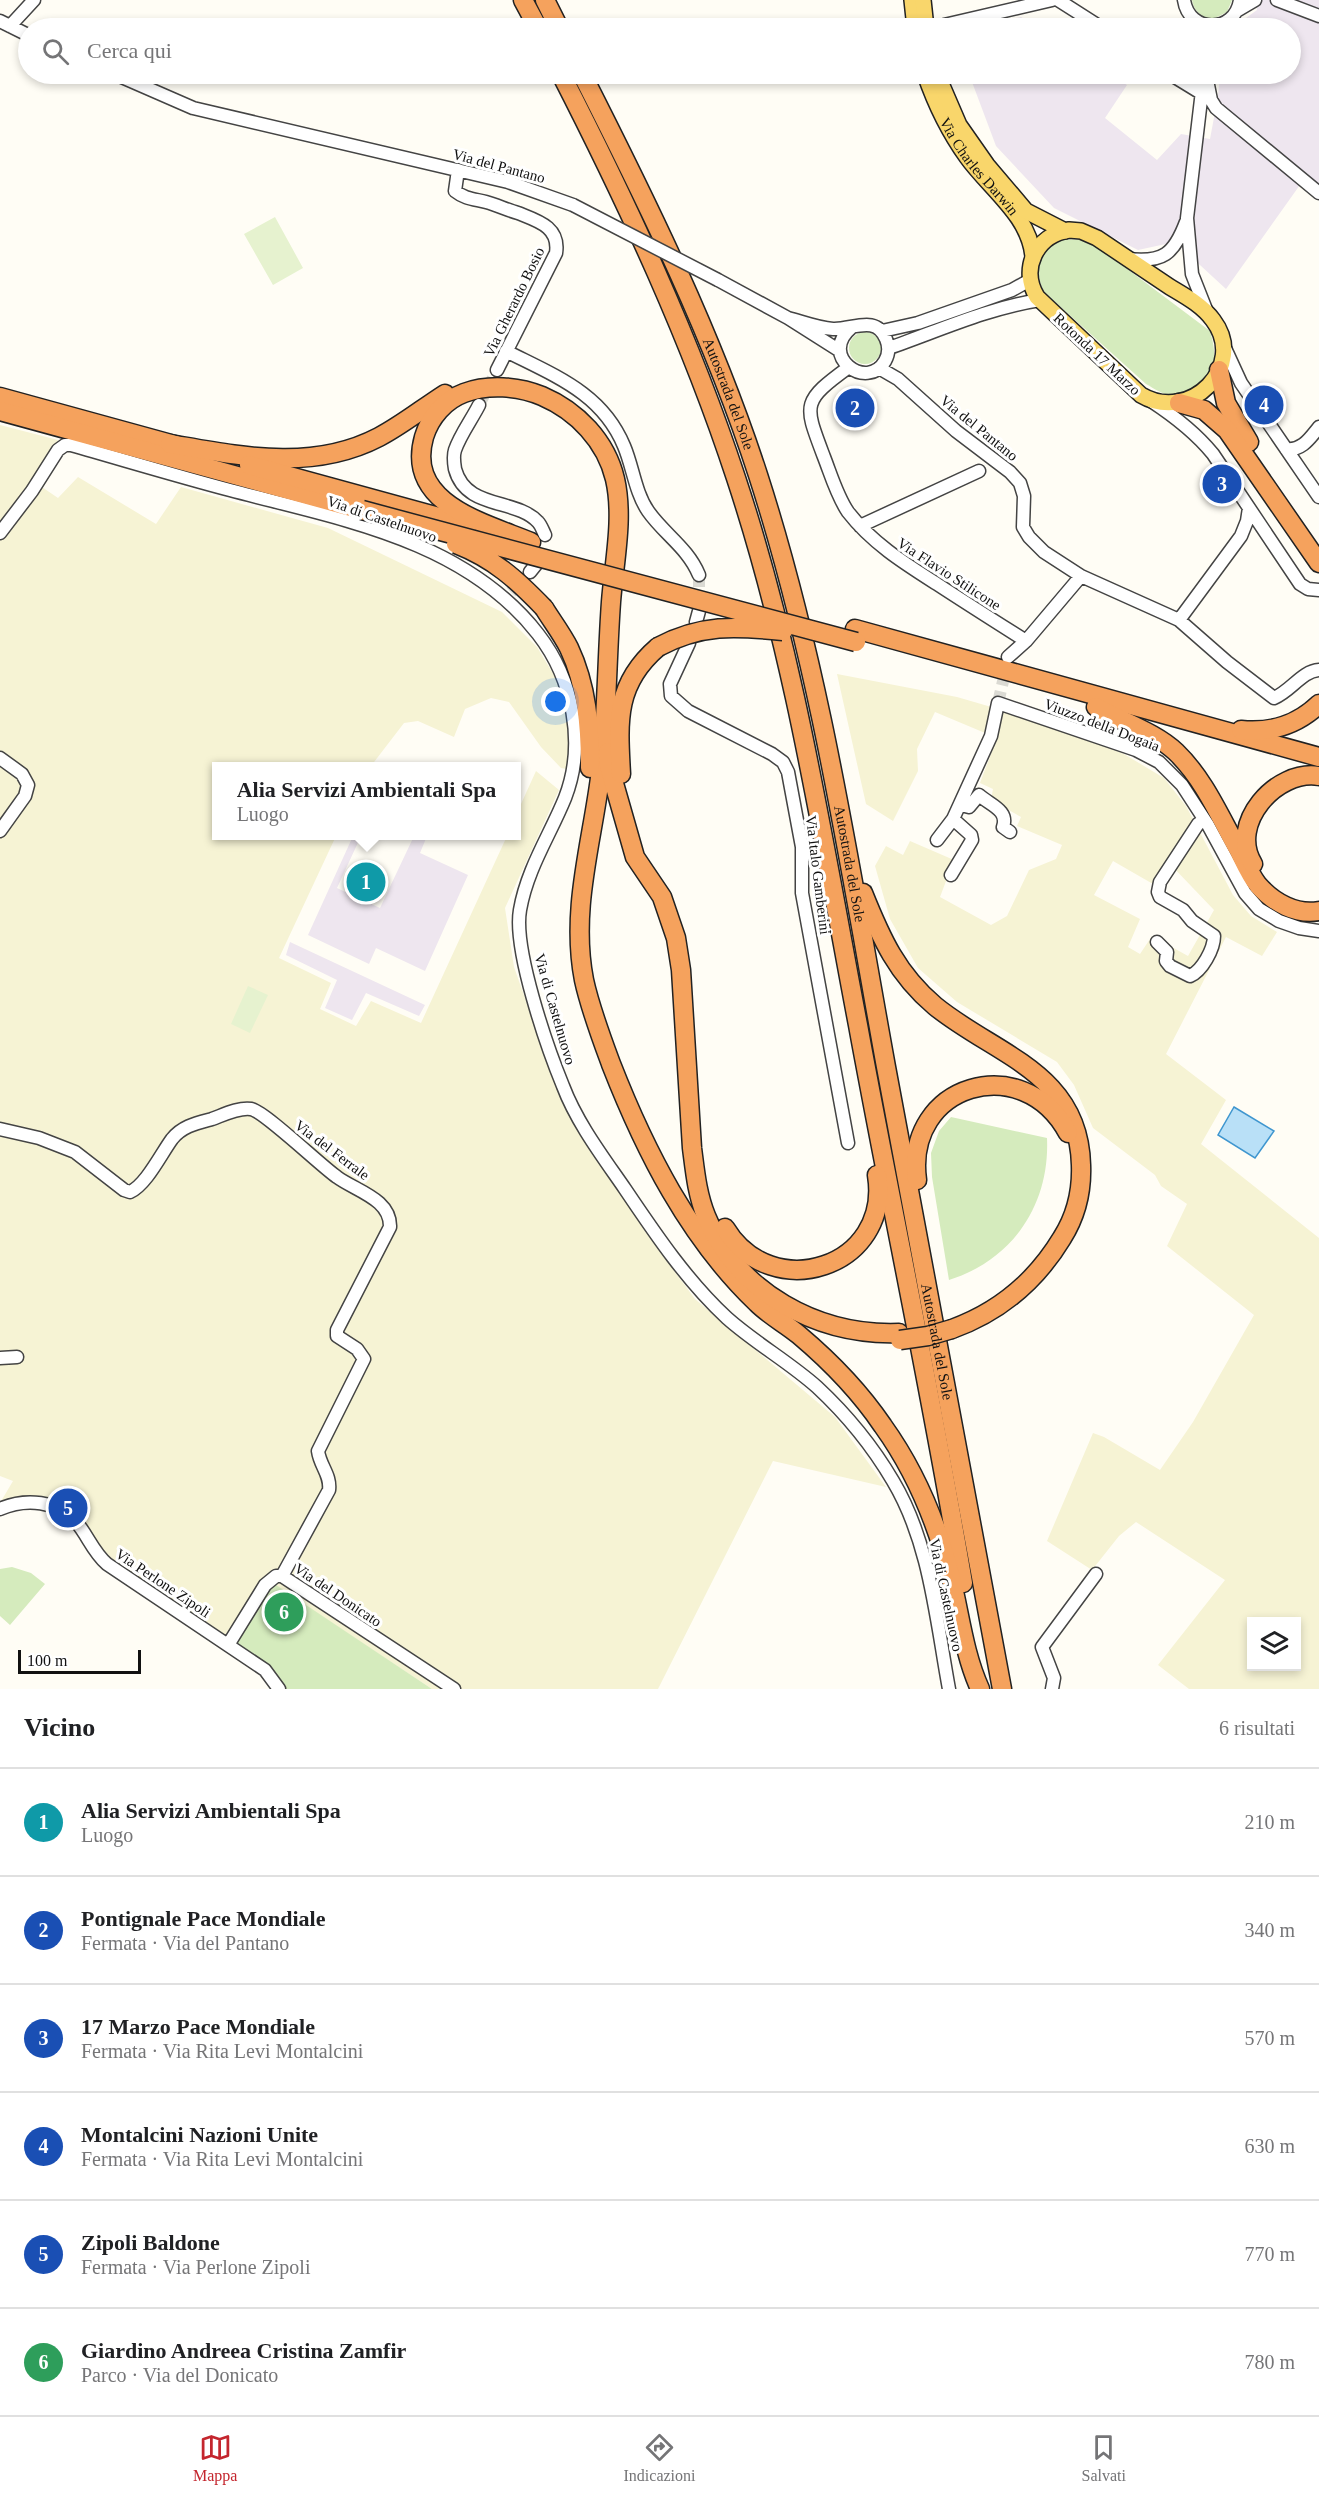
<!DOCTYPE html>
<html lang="it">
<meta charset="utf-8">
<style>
:root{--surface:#fff;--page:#f6f6f6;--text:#202124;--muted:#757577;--line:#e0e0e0;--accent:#c4262e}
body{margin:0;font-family:Georgia,serif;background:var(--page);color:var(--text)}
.controls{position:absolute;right:18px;bottom:18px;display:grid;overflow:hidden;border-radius:0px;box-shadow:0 3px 9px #0003}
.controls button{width:54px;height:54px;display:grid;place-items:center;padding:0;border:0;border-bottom:2px solid var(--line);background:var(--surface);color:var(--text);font:30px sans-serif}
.scale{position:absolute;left:18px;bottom:15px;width:123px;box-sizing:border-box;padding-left:6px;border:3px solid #111;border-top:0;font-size:16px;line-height:21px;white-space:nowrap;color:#111;-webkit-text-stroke:4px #fff;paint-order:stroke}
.you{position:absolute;left:556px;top:702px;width:21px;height:21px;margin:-15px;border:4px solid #fff;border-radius:50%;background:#1a73e8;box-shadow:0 0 0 9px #1a73e833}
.badge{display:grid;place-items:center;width:39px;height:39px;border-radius:50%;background:var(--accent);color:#fff;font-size:20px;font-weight:700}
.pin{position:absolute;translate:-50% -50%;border:3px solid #fff;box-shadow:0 2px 6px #0006}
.popup{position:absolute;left:212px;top:762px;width:309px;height:78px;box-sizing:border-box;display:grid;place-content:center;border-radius:0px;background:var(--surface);filter:drop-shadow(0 2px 4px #0005);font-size:20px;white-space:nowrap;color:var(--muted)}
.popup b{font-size:22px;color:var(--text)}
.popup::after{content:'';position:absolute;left:50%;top:100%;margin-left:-12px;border:12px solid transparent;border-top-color:var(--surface)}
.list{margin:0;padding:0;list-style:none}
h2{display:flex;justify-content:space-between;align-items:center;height:78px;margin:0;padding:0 24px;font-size:26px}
h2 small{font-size:20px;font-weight:400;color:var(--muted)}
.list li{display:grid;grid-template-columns:39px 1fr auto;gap:18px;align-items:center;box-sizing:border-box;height:108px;padding:0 24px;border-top:2px solid var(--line)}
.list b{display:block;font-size:22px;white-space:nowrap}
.list p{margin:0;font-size:20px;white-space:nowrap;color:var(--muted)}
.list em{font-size:20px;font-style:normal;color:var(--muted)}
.icon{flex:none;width:33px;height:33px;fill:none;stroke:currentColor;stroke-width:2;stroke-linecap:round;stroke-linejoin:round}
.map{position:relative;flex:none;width:1319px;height:1689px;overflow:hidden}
.search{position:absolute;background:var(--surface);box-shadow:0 3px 9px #0003;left:18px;right:18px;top:18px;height:66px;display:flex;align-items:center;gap:15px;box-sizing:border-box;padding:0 21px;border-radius:33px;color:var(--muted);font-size:22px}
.sheet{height:726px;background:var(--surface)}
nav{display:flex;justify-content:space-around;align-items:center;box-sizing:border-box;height:84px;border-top:2px solid var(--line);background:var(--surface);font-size:16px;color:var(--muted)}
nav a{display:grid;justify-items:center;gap:3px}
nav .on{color:var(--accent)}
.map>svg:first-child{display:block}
</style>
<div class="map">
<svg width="1319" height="1689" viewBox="0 0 1319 1689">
<rect width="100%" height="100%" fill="#fffdf5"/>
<path fill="#eee6ef" d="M1255 0H1319V184L1307 175 1226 289 1175 242 1138 250 1054 208 996 146 969 74H1109L1127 85 1105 118 1157 160 1181 134 1210 139 1218 96 1220 74H1290V28H1232L1257 10Z
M1021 17 1040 28H962Z
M353 836H361L337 888 380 908 414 836H427L420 853 468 875 425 971 376 948 369 964 308 935Z
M290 942 425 1005 419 1016 366 993 352 1020 325 1008 337 980 286 955Z"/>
<path fill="#f6f3d4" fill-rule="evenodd" d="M0 425 58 440 36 483 58 498 78 477 156 524 181 487 328 528 502 612 537 647 560 685 571 741 567 769 561 768 541 747 509 702 491 698 465 709 454 737 418 721 404 723 371 766H216V836H336L279 958 331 983 320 1009 356 1026 371 1001 421 1023 507 836H516V815L536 771 559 790 505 908 514 967 561 1100 644 1230 695 1299 835 1417 886 1487 773 1461 658 1689H432L273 1584 233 1640 103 1554 81 1514 52 1500 24 1496 0 1503 13 1481 0 1476Z
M837 674 957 697 1036 720 1124 754 1164 778 1186 806 1233 895 1251 916 1277 932 1262 956 1226 937 1166 1054 1226 1100 1201 1144 1319 1238V1689H1189L1158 1665 1225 1580 1136 1522 1119 1536 1092 1570 1047 1541 1093 1433 1104 1437 1160 1470 1193 1422 1254 1315 1167 1246 1187 1204 1161 1186 1155 1175 1093 1128 1074 1085 1057 1062 957 1002 918 968 890 919 875 866 886 846 903 855 910 841 954 860 940 897 991 925 1007 916 1029 870 1056 859 1062 845 1017 826 1021 817 991 800 993 789 980 783 997 738 935 712 917 749 918 771 893 821 866 804ZM1113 861 1153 884 1170 864 1214 910 1188 956 1152 936 1140 954 1128 947 1140 919 1094 895ZM1252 1622H1296V1666H1252Z"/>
<path fill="#d5ebbd" d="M1192 0H1232L1227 12 1213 19C1201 18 1194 11 1192 0Z
M1065 239 1082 240 1102 250 1210 331C1218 358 1217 378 1190 391 1186 393 1181 396 1177 396 1166 397 1155 389 1146 384L1044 292C1032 267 1039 249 1065 239Z
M849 348a16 16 0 1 1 32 0a16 16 0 1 1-32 0Z
M951 1117 1047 1138C1050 1204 1013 1260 949 1280L932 1177 931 1153 939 1131Z
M12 1567 31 1573 45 1584 10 1625 0 1616V1569Z
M273 1583 432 1689H284L266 1664 233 1640Z"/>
<path fill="#e6f2cf" d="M275 217 303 268 273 285 244 234Z
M248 986 268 995 250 1033 231 1024Z"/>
<path fill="#b9e0f7" stroke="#3f96cf" stroke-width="1.5" d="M1234 1107 1274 1131 1255 1158 1218 1135Z"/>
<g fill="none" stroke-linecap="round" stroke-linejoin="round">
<path stroke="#dbdad3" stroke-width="12" stroke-dasharray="12 6" stroke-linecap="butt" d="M479 405 497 370
M699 575V607
M511 592 530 572
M998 703 1007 664"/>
<defs>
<path id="minor" d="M1058 0 1102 28
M1184 0C1189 34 1235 34 1240 0
M1277 0 1319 16
M1238 10 1255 0
M0 21 28 35
M944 25 1052 0
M10 26 34 0
M115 74 193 108 508 182 573 205
M1170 74 1201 93
M1204 74 1187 218 1192 274 1207 312
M1207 80 1211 100 1216 108 1319 193
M458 170 455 191C465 199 474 199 486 202 497 205 507 210 518 213 538 221 560 227 556 253L497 370
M1128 259C1163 263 1174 254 1186 222
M718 280 788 318 840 351
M788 318C803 322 818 328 833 329 852 330 876 314 886 339 889 346 889 354 885 361 867 392 818 356 851 328
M882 331 918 323 1012 290 1030 280
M1224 346 1241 383 1319 497
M889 348C938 331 988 308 1040 300
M506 351C555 376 602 393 624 446 633 467 635 492 648 511 664 534 688 548 699 575
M849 367C801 402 804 404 824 457 831 475 837 496 848 512 872 543 904 563 937 584 966 603 996 622 1026 641
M879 368 898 379 956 431 1010 472 1020 483 1024 496 1023 527 1029 537 1044 552 1081 576 1179 620 1227 662 1274 698C1291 691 1302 671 1319 670
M1151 401C1174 416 1195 432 1213 454L1300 584 1308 589 1319 590
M479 405C472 419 460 435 455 450 453 456 454 463 455 469 466 510 516 498 538 522 541 525 543 531 545 535
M1286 449C1302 451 1310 438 1319 427
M860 526 979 471
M0 533 32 491 58 450 65 445H71C124 460 177 476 230 490 339 519 464 539 538 634 573 679 586 744 565 798 550 835 527 869 520 910 513 949 547 1047 563 1086 577 1123 603 1157 625 1189 656 1235 687 1281 727 1318 755 1343 789 1362 817 1387 846 1414 873 1447 893 1481 930 1543 936 1619 949 1689
M530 572 538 562
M1179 620 1241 536 1247 521 1249 508
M696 622 699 611
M689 643 670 684 671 696 688 711 772 754 783 762 788 772 802 847V893L848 1143
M1008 657 1026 641 1081 576
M0 758 22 774 28 785 25 796 0 831
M961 805 969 807 979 795C990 805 1009 810 1003 827L1010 832
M937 840 953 819
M951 875 972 840 971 835 953 819 991 736 998 703 1136 750 1159 762 1182 785 1208 825 1245 893 1259 909 1279 921 1299 928 1319 931
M1157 942 1167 952 1166 961 1170 966 1190 976C1202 971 1214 949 1214 936L1192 921 1183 910 1160 897 1158 892 1160 882 1198 824 1204 820
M0 1129 39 1138 75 1152 124 1190 130 1192C146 1185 161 1154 172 1139 182 1126 197 1123 212 1119 223 1115 239 1107 251 1109 264 1111 321 1166 337 1177 356 1191 391 1199 390 1227L337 1330V1336L357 1349 364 1359 318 1451C320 1466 331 1475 329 1490L282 1576
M0 1358 17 1357
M0 1509C25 1498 58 1500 77 1523 88 1536 93 1552 107 1564L265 1670 279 1689
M228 1645 265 1585 276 1576H282L454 1689
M1052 1689 1054 1678 1042 1647 1096 1574"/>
<g id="major">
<path d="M912 0 915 28"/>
<path d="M923 0 926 28"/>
<path id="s1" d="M925 74C935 103 949 132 967 157 989 188 1030 216 1033 257"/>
<path d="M937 74 959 125 987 165 1026 211 1065 231"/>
<path d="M1069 230 1081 231 1097 238C1121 254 1146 271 1170 287 1185 296 1202 305 1213 320 1248 366 1190 424 1141 395L1037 297C1020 269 1036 235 1069 230Z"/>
</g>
<g id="highway">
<path d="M523 0 538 28"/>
<path d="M545 0 559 28"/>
<path d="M561 74C628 205 690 338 736 478 795 656 823 842 858 1025 892 1211 932 1396 963 1583"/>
<path id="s2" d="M582 74C648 204 713 336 758 475 820 667 850 869 886 1067 923 1275 965 1482 1002 1689"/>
<path d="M1219 370 1226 403 1249 442"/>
<path d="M0 397 182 447"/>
<path d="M1179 403 1204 410 1227 430 1319 563"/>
<path d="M0 411 362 510"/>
<path d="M170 444C240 456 312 472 379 437 402 425 423 408 445 394"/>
<path d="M249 465 468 525"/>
<path d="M531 542C485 523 405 504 424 437 430 417 445 400 464 393 488 384 518 386 542 396 577 411 606 441 615 479 624 518 614 562 611 602 607 658 607 714 601 770 593 840 570 908 584 980 590 1008 601 1037 611 1064 645 1151 689 1238 757 1303 770 1316 786 1324 799 1335 831 1362 860 1392 883 1426 916 1472 937 1523 951 1578 960 1615 964 1654 980 1689"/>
<path d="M544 608C552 621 562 634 569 648 587 686 590 727 590 768"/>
<path d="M855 629 1319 757"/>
<path d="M1096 707C1122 722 1155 732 1176 752 1204 779 1220 817 1238 849 1244 861 1250 875 1258 885 1274 903 1296 915 1319 911"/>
<path d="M1241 730C1272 733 1297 725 1319 704"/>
<path d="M608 752 609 766 635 857 662 897 676 938 681 970 692 1148C695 1171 697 1194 706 1216 738 1293 818 1336 899 1333"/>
<path d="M621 774C618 721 615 684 658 647"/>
<path d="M1253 864C1228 824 1276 769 1319 776"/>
<path d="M863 893C881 938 897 974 935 1006 995 1055 1079 1072 1081 1165 1082 1191 1076 1216 1062 1238 1036 1281 999 1312 952 1329"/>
<path d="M917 1180C904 1084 1023 1049 1068 1133"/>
<path d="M725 1228C772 1306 892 1267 877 1175"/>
</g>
</defs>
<use href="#minor" stroke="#444" stroke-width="15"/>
<use href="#major" stroke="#222" stroke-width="18"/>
<use href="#highway" stroke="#222" stroke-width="21"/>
<use href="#minor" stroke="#fff" stroke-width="12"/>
<use href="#major" stroke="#f9d66b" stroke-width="15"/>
<use href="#highway" stroke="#f5a25d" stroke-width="18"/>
<defs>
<path id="minor-bridge" d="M573 205 718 280"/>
<path id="highway-bridge" d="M362 510 856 642
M456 544C494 559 516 579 544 608
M658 647C701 624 735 626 783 631
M900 1340 928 1336 952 1329"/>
</defs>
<use href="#minor-bridge" stroke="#444" stroke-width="15" stroke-linecap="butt"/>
<use href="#highway-bridge" stroke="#222" stroke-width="21" stroke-linecap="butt"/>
<use href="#minor-bridge" stroke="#fff" stroke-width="12"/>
<use href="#highway-bridge" stroke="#f5a25d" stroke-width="18"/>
</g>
<g text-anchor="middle" stroke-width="6" stroke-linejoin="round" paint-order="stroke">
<g font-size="15" fill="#111" stroke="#fff">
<text dy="5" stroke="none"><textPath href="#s1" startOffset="108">Via Charles Darwin</textPath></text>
<text transform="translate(499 166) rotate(15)" y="5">Via del Pantano</text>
<text transform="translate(514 302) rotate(-64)" y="5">Via Gherardo Bosio</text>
<text transform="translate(1097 354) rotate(43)" y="5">Rotonda 17 Marzo</text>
<text dy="5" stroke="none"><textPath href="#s2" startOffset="352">Autostrada del Sole</textPath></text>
<text transform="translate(979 428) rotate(39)" y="5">Via del Pantano</text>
<text transform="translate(382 519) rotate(19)" y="5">Via di Castelnuovo</text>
<text transform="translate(949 574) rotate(33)" y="5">Via Flavio Stilicone</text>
<text transform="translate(1102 725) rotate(21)" y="5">Viuzzo della Dogaia</text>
<text dy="5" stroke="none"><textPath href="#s2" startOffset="838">Autostrada del Sole</textPath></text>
<text transform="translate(818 875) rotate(83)" y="5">Via Italo Gamberini</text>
<text transform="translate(555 1009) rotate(74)" y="5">Via di Castelnuovo</text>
<text transform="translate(332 1150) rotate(37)" y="5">Via del Ferrale</text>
<text dy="5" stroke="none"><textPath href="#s2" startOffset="1324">Autostrada del Sole</textPath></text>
<text transform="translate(163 1583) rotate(34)" y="5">Via Perlone Zipoli</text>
<text transform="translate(338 1595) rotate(34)" y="5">Via del Donicato</text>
<text transform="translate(946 1595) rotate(78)" y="5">Via di Castelnuovo</text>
</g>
</g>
</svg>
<div class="controls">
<button><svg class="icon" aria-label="layers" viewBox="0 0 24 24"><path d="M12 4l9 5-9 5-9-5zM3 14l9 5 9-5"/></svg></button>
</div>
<div class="scale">100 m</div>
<div class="you"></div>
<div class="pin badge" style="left:366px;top:882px;background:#0f9aa8">1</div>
<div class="popup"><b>Alia Servizi Ambientali Spa</b>Luogo</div>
<div class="pin badge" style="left:855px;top:408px;background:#1a4fb4">2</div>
<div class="pin badge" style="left:1222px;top:484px;background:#1a4fb4">3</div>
<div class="pin badge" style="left:1264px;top:405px;background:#1a4fb4">4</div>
<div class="pin badge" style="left:68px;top:1508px;background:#1a4fb4">5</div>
<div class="pin badge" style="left:284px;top:1612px;background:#2e9e5b">6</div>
<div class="search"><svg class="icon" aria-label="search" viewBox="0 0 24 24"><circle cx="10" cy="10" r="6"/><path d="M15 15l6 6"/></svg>Cerca qui</div>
</div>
<section class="sheet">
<h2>Vicino<small>6 risultati</small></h2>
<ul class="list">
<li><span class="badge" style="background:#0f9aa8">1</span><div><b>Alia Servizi Ambientali Spa</b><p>Luogo</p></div><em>210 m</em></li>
<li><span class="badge" style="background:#1a4fb4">2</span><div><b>Pontignale Pace Mondiale</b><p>Fermata · Via del Pantano</p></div><em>340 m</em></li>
<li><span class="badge" style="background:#1a4fb4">3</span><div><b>17 Marzo Pace Mondiale</b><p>Fermata · Via Rita Levi Montalcini</p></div><em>570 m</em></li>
<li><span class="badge" style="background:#1a4fb4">4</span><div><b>Montalcini Nazioni Unite</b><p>Fermata · Via Rita Levi Montalcini</p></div><em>630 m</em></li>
<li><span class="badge" style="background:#1a4fb4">5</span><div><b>Zipoli Baldone</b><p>Fermata · Via Perlone Zipoli</p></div><em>770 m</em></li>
<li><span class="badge" style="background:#2e9e5b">6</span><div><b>Giardino Andreea Cristina Zamfir</b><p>Parco · Via del Donicato</p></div><em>780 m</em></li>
</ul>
</section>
<nav>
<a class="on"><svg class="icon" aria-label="map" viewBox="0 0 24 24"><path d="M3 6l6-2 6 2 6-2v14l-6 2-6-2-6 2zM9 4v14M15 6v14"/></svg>Mappa</a>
<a><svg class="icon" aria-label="directions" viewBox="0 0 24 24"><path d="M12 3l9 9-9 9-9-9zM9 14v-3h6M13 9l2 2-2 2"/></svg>Indicazioni</a>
<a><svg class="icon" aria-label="saved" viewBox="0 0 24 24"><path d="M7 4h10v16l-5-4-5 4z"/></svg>Salvati</a>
</nav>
